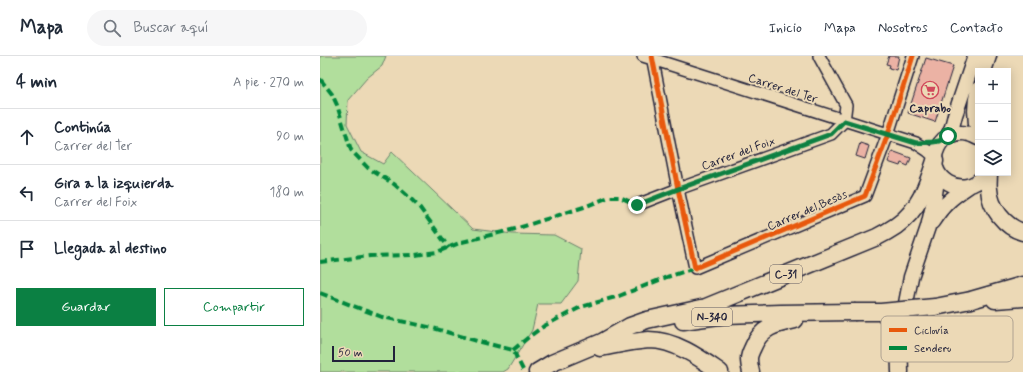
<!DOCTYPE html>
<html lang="es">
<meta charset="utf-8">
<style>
:root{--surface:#fff;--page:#f6f6f7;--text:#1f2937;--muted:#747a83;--line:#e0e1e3;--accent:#0b8043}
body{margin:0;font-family:Mynerve,sans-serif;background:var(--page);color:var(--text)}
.controls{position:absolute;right:12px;top:12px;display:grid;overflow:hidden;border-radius:0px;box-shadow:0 2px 10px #0003}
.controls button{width:36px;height:36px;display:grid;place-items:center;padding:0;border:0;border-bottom:1px solid var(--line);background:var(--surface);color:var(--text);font:20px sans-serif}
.scale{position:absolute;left:12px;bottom:10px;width:63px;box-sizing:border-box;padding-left:4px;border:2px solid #22223b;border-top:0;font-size:11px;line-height:14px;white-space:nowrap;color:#22223b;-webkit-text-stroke:3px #ecd9b6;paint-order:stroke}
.stop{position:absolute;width:12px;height:12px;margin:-9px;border:3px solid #0b8043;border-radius:50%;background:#fff}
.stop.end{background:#0b8043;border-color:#fff;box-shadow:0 1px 4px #0008}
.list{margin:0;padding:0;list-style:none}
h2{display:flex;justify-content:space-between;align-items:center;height:52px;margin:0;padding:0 16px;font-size:17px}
h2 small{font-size:13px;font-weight:400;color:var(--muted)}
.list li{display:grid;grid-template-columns:26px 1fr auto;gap:12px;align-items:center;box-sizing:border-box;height:56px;padding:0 16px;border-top:1px solid var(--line)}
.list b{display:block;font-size:15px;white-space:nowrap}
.list p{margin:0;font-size:13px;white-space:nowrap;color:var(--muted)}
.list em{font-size:13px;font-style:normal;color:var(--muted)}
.actions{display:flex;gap:8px;padding:12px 16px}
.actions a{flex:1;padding:9px 0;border:1px solid var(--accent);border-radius:0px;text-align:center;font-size:14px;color:var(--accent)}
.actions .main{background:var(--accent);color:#fff}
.icon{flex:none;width:22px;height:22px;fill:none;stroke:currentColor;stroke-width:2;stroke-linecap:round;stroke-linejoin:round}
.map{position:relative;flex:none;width:703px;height:316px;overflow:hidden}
header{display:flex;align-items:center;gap:24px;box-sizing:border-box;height:56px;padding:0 20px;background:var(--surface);border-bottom:1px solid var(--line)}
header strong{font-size:19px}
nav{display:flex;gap:22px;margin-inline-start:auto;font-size:14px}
.search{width:280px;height:36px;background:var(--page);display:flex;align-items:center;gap:10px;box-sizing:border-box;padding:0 14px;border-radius:22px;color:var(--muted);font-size:15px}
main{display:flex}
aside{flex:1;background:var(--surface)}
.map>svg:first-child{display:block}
</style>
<header>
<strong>Mapa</strong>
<div class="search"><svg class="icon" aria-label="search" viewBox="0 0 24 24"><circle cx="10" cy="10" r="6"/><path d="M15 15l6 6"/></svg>Buscar aquí</div>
<nav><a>Inicio</a><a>Mapa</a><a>Nosotros</a><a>Contacto</a></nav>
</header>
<main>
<aside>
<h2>4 min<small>A pie · 270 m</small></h2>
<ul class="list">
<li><svg class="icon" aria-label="ahead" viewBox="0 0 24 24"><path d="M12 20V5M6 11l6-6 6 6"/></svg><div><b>Continúa</b><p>Carrer del Ter</p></div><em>90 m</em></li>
<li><svg class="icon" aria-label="left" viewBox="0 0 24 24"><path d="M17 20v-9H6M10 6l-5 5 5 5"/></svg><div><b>Gira a la izquierda</b><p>Carrer del Foix</p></div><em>180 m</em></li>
<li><svg class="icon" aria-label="arrive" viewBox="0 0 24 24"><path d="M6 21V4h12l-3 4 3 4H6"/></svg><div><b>Llegada al destino</b></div></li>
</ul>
<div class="actions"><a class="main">Guardar</a><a>Compartir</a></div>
</aside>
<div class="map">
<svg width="703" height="316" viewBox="0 0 703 316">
<rect width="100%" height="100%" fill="#ecd9b6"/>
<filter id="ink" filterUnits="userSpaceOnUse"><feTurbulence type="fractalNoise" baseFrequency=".025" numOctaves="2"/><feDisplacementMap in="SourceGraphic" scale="8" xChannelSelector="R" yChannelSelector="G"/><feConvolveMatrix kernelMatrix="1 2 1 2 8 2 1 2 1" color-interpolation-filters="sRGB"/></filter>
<g filter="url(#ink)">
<path fill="#b1de9c" stroke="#6a806c" d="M0 0H66L62 10 47 22 28 44 27 68 41 96 63 108 72 96 153 173 193 178 234 179 261 193 258 225 241 248H218L212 274 188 313 183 316H0Z"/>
<path fill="#ebb2a4" stroke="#22223b" d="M569 0H579L576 14 569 12 570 9 566 8Z
M606 2 633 10 615 66 588 57Z
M540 87 549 90 545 103 536 100Z
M572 95 591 102 588 110 581 107 580 110 568 106Z"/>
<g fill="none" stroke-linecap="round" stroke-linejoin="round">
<defs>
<path id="minor" d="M323 0 596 87 608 95 615 101
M332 0 358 133 375 212 545 140 568 78 593 0
M317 149 358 133 511 78 524 65 526 49 499 0"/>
<path id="major" d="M664 15 669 0
M658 33C654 48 654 62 658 77
M628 80 632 71 635 59 655 0
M658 82C649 77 641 75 631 79 625 81 621 85 618 91 603 120 643 148 666 117
M612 166C624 148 631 142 649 130
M577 294 591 221 608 171 614 145 616 131 617 114"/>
<path id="highway" d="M669 117C669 122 668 128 669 133 670 152 685 171 703 176
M651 244 703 229
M675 244 703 242
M363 265 406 259 461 257 534 256
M579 284 580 316
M280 292C296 289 313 285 329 284 355 284 380 302 400 316
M217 316 232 307 282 286 310 270 327 264 386 251 557 181C563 178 570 174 576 170 599 154 607 130 615 105
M431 316C430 312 429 307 429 303 429 299 431 295 433 291 441 271 456 268 475 264"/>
</defs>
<use href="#minor" stroke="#22223b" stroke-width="14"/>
<use href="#major" stroke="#22223b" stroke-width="17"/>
<use href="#highway" stroke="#22223b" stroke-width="19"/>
<use href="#minor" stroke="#ecd9b6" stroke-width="11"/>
<use href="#major" stroke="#ecd9b6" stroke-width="14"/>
<use href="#highway" stroke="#ecd9b6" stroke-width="16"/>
<defs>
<path id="highway-bridge" d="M534 256H561L615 251 651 244"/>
</defs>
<use href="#highway-bridge" stroke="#22223b" stroke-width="19" stroke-linecap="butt"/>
<use href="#highway-bridge" stroke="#ecd9b6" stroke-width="16"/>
<path stroke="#00873e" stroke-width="4" stroke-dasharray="8 4" stroke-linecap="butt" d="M0 23 12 38 17 49 31 94 48 112 74 128 89 141 100 152 129 192
M0 206 50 200 95 199 117 196 142 186 195 173 264 151 289 141H300L317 149
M0 237 62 261 113 272 157 285 193 294 204 316
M193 294 210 280 224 270 261 251 299 240 347 221 375 212"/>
<defs>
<path id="cycleway" d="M332 0 358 133 375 212 545 140 568 78 593 0"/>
</defs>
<use href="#cycleway" stroke="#ecd9b6" stroke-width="8"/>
<use href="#cycleway" stroke="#e8590c" stroke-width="5"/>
</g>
</g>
<g fill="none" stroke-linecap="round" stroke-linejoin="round" filter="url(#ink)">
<path stroke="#0b8043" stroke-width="5" d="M317 149 358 133 511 78 524 65 596 87 613 86 619 85 628 80"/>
</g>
<defs>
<symbol id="supermarket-ring" viewBox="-11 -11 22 22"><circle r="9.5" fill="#ecd9b6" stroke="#d1495b" stroke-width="1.5"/><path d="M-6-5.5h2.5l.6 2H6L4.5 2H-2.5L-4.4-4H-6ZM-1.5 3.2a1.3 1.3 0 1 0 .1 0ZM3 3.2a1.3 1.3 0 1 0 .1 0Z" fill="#d1495b"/></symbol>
</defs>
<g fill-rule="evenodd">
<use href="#supermarket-ring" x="600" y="24" width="20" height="20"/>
</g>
<g text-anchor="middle" stroke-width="4" stroke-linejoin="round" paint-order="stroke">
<g fill="#ecd9b6" stroke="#5f5960" stroke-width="1">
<rect x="450" y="209" width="32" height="18" rx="3"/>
<rect x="372" y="252" width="40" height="18" rx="3"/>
</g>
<g font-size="11" font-weight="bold" fill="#22223b">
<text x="466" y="222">C-31</text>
<text x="392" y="265">N-340</text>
</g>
<g font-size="12" fill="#22223b" stroke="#ecd9b6">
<text transform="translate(463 32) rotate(18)" y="4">Carrer del Ter</text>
<text transform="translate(418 97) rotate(-20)" y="4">Carrer del Foix</text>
<text transform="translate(487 154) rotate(-23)" y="4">Carrer del Besòs</text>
</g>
<g font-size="12" font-weight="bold" fill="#22223b" stroke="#ecd9b6">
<text x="610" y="56">Caprabo</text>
</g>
</g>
<rect x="561" y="260" width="132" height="46" rx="6" fill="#ecd9b6" stroke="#afa291" stroke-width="1"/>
<rect x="569" y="272" width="18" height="4" fill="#e8590c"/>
<rect x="569" y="290" width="18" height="4" fill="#00873e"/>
<g font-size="11" fill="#22223b">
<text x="594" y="278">Ciclovía</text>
<text x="594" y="296">Sendero</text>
</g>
</svg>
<div class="controls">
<button>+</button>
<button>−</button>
<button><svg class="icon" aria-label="layers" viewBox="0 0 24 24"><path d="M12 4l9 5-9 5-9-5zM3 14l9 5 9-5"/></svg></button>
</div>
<div class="scale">50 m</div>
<div class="stop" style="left:628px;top:80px"></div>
<div class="stop end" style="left:317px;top:149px"></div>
</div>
</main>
